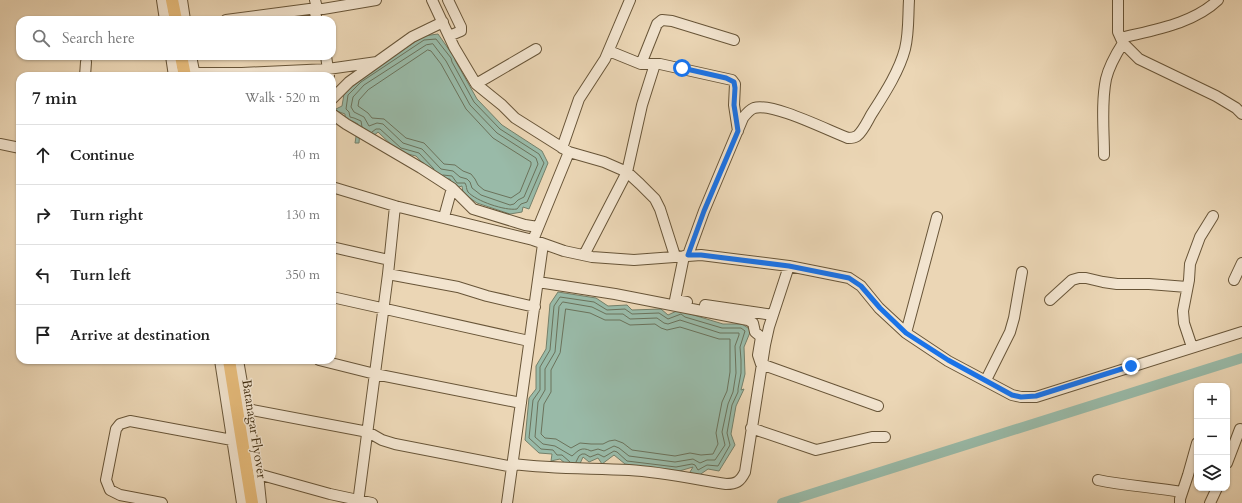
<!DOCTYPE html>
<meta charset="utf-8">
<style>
:root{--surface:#fff;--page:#f2f2f2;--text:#222;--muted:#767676;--line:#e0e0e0}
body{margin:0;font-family:Cardo,serif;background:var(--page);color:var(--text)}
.controls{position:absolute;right:12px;bottom:12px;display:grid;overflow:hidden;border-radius:8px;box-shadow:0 1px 3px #0004}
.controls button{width:36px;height:36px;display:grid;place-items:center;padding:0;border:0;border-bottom:1px solid var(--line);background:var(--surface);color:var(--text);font:20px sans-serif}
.stop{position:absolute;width:12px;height:12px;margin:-9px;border:3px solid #1a73e8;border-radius:50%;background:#fff}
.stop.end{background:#1a73e8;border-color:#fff;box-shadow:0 1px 4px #0008}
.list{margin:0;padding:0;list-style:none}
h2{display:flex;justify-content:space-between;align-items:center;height:52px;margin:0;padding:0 16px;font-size:17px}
h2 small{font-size:13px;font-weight:400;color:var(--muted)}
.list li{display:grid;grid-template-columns:26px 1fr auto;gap:12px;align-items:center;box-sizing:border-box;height:60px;padding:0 16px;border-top:1px solid var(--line)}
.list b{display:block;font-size:15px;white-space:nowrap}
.list em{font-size:13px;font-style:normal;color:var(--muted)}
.icon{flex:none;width:22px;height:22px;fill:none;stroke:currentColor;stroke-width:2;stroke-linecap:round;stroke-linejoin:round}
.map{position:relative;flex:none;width:1242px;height:503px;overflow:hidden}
.search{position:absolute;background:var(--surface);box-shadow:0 1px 3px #0004;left:16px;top:16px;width:320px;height:44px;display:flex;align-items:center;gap:10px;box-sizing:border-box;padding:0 14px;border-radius:12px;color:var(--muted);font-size:15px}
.panel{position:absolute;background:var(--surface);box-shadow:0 1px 3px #0004;left:16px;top:72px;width:320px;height:292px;border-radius:12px}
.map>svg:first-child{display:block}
</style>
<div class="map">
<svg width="1242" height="503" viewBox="0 0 1242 503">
<rect width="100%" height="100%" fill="#ebd6b5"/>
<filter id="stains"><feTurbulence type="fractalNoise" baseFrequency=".005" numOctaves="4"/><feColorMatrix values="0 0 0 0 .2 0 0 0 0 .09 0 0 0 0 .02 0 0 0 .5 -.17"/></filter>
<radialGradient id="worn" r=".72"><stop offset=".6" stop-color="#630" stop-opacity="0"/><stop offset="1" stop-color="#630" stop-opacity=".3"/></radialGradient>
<path fill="#99baa8" stroke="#74806a" d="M438 34 452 54H457L455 60 477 99 502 125 542 151 548 163 529 209 523 207 522 212 510 214 477 203 463 193 462 186 453 189 450 179H437L416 156 399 152 378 132 371 138 360 130 359 143H355L358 124 352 121 345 130V114L334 110 342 106 344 94 358 79 424 36Z
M558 292 596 298 608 306 627 305 632 310 661 309 668 315 683 308 687 313 723 324H742L751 330 744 347 745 374 741 390 744 389 736 406 731 434 735 445 719 471 708 469 698 476 690 472 693 467 676 472 625 464 614 455 602 464 598 458 589 462 583 457 578 468 572 469 560 459 551 461 552 454 539 453 525 440 529 398 536 389V366L546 349 550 304Z"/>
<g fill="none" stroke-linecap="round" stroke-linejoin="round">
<path stroke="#6b725b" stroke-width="1" d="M433 44 446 61 470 105 497 133 536 158 538 164 524 197 518 200 514 204 510 205 481 195 472 188 470 182 467 179 460 177 453 171 441 169 422 149 403 143 383 124 377 123 369 126 364 117 354 112 351 107 353 97 364 85 426 45Z
M428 50 431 51 441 64 466 109 493 138 531 162V165L520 192 511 198 484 190 478 185 475 179 471 174 463 171 455 165 444 164 424 143 406 138 384 119 372 118 368 113 358 106 359 100 368 90Z
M362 127 361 121 354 118 350 117 349 112 346 109 348 95 361 82 424 40 436 39 451 58 452 62 474 102 500 129 539 154 544 163 527 202 521 204 517 209C505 211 476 201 468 192 466 189 467 186 465 183H457L452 176 443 175
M372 132 376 129H380L401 148 419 153 434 169
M563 302 592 307 606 314H623L630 319 657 318 664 323 668 324 680 320 720 333H739V335L735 346 736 373 733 392 728 404 722 432 725 445 715 460H707L700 463 693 459 675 462 629 456 619 448 614 446 604 451 598 449 591 451C581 446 578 451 572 456L555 446 543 444 535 437 538 402 545 390V369L555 352 559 307Z
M566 309 590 313 605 320H620L630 325 655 324 661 328 667 330 680 327 719 339H730V372L727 391 722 402 716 433 718 444 713 454 701 455 690 453 675 456 632 450 623 443 615 440 609 441 603 444H591L580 443 571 448 556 439 545 438 541 434 544 404 551 392V370L560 353Z
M570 462 562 455H557L553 450 541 449 529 438 533 400 540 390V367L550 350 554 306 560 297 594 302 607 310 625 309 632 314 659 313 668 319 681 314 685 317 722 328H741L745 331 740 347 741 360V373L738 389V392L732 405 727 433 730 445 718 466 707 465 698 470 695 465 692 464 676 467 627 461 617 452 614 451 604 457 598 454 590 457 585 454H582L579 456 576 462"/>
<path stroke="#99baa8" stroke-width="10" d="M782 503 1242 358"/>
<defs>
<path id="minor" d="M162 0 165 20
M182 0 185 20
M315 0 317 8 323 9 376 0
M432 0 454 47 476 84 502 105 515 118 569 152
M448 0 461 27V31L449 36
M1118 0V32L1123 43 1139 59 1216 96 1236 108 1242 114
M314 9 317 20
M226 20 317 8
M1121 38C1153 30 1193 24 1218 0
M609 51 641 64H660L732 80 735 84 734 105 738 131
M171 56 174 76
M191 56 195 76
M326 56 329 76
M641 64 657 24 662 20 672 21 734 40
M194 73H242L328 69 377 62
M85 76 86 62
M476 84 536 49
M332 99 349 82 412 37 443 22
M332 114 346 124 421 168 452 188 473 209 525 225 538 227
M0 144 20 148
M562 148 579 99 605 59 630 0
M1104 155C1104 131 1101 103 1106 79 1109 66 1116 54 1123 43
M332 187 395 206 533 240 564 251 592 257 634 260 701 255 789 266 849 278 861 286 879 308 906 333 948 361 1012 395 1021 397H1036L1242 332
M444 217 452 188
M533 240 569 152 604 162 627 172 640 184 655 199 660 209 675 256
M332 247 389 260
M584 255 627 172 642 105 655 64
M688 255 704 211 743 118C746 114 749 110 754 108 772 102 829 131 848 138 852 138 854 138 857 136 863 131 867 122 871 115 883 96 899 72 905 49 909 33 908 16 909 0
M684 256 675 300 687 302
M388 274 458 287 487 296 535 307
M1234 280 1242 263
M538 282 615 294 748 320 753 323 755 332 761 337 758 355 761 364 878 406
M332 297 529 341
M1050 300 1072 280 1079 278H1086L1103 282 1117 284H1149L1187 287
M705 305 773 315
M906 333 937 217
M1192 347 1184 323 1183 311 1189 280 1190 264 1200 237 1213 216
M220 360 242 503
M238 360 258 474 261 503
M319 360 375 374 521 403
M986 380 1010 332 1014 318 1022 272
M247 409 368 432 382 440 395 444 513 467
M751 428 816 450 872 437H885
M1227 463 1240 429
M513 464C552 469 590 468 629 470 662 472 694 479 726 484 736 484 740 482 745 472L765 345 769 327 789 266
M258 474 330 494 372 503
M1098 480C1126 486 1154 487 1182 492
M162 503 120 495 110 490 106 480 116 429 120 424 130 421 232 440
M358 503 388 274 395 206
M507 503 543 244
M1180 503V499L1188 475 1197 443
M1210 503 1217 488"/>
<path id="major" d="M172 0 176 20
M181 56 185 76
M229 360 252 503"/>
</defs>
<use href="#minor" stroke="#685538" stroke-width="12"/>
<use href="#major" stroke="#3d2a0e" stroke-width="14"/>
<use href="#minor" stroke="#f2e4cf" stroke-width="10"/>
<use href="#major" stroke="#e6bb7a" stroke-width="12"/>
</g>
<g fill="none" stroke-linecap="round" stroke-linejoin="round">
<path stroke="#1a73e8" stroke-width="5" d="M682 68 726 78 734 82 735 88 734 105 738 131 704 211 688 255H701L789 266 849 278 861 286 880 308 906 333 948 360 1012 395 1021 397 1036 396 1131 366"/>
</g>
<g text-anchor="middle" stroke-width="3" stroke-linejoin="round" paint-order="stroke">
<g font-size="13" fill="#3d2a0e" stroke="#f2e4cf">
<text transform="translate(255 429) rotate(81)" y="5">Batanagar Flyover</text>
</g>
</g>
<rect width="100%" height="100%" filter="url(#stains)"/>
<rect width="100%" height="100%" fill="url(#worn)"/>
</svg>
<div class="controls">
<button>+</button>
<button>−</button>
<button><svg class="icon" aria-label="layers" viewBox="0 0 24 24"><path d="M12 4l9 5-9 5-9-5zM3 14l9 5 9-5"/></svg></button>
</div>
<div class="stop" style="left:682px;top:68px"></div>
<div class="stop end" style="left:1131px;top:366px"></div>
<div class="search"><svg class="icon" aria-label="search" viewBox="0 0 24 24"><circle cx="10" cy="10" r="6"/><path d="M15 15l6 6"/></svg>Search here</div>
<section class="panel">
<h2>7 min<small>Walk · 520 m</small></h2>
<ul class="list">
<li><svg class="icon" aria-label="ahead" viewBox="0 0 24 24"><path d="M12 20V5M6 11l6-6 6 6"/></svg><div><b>Continue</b></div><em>40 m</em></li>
<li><svg class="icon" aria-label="right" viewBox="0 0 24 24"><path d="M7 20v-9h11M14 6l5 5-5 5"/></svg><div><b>Turn right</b></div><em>130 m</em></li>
<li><svg class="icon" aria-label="left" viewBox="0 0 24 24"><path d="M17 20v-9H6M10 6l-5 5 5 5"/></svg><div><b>Turn left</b></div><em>350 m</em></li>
<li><svg class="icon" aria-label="arrive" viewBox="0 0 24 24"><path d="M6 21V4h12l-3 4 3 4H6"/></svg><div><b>Arrive at destination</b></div></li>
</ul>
</section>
</div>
